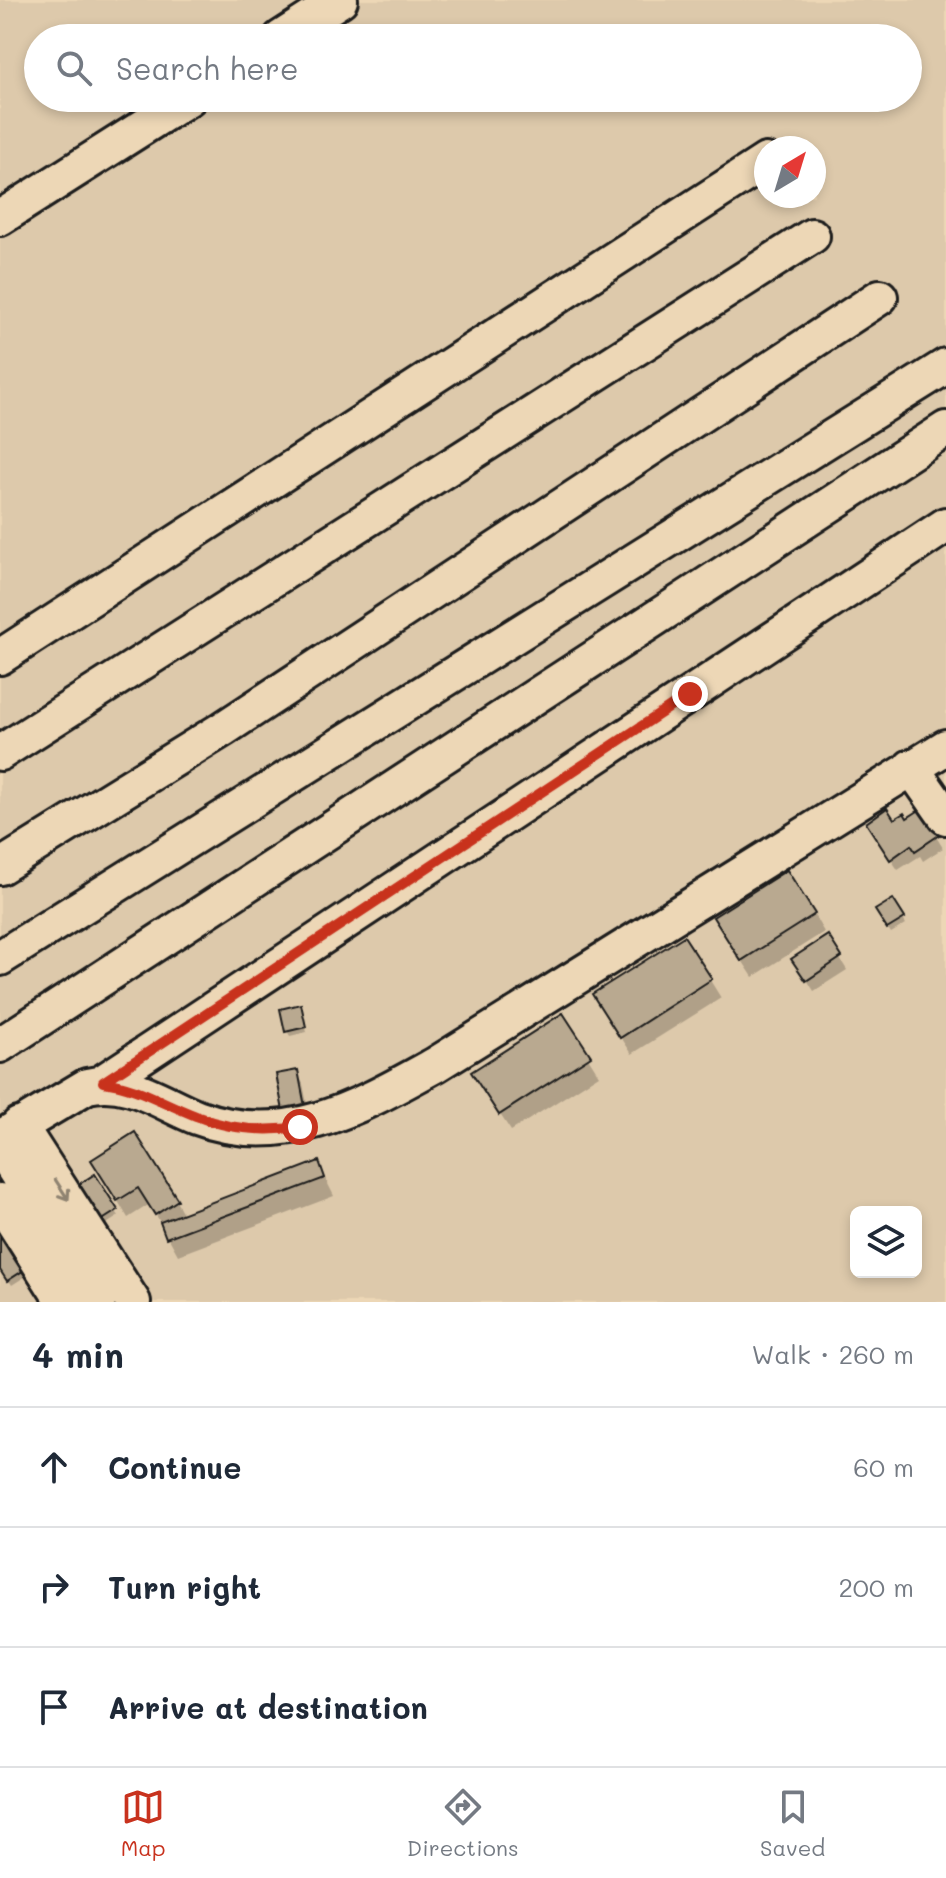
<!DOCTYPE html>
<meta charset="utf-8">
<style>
:root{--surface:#fff;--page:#f2f2f3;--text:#1f2937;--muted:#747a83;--line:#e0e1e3;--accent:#c8321e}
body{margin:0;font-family:Mali,sans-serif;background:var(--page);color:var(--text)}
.controls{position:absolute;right:24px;bottom:24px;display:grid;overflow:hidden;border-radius:12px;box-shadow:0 4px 12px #0003}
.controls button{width:72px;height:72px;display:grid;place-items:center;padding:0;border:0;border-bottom:2px solid var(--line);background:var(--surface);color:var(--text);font:40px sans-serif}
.compass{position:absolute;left:754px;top:136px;width:72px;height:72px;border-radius:50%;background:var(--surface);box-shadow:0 4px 12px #0003;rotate:38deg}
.stop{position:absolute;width:24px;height:24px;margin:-18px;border:6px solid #c8321e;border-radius:50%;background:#fff}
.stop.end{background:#c8321e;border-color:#fff;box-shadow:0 2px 8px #0008}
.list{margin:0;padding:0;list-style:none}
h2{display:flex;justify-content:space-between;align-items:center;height:104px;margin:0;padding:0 32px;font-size:34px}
h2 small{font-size:26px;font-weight:400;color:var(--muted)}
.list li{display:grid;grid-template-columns:52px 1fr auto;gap:24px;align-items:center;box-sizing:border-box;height:120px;padding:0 32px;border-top:2px solid var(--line)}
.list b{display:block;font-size:30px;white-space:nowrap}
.list em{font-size:26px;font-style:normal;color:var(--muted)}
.icon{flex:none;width:44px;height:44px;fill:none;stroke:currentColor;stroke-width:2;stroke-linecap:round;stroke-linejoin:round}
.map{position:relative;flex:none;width:946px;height:1302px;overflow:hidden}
.search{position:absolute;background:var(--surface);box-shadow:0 4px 12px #0003;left:24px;right:24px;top:24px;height:88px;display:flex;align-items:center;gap:20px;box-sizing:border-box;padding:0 28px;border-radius:44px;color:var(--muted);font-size:30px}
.sheet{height:464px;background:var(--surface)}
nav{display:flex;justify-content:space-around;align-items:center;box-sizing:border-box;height:112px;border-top:2px solid var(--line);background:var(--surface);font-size:22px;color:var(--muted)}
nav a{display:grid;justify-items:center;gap:4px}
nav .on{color:var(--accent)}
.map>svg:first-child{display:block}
</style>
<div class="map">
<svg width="946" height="1302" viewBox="0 0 946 1302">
<rect width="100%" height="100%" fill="#edd7b6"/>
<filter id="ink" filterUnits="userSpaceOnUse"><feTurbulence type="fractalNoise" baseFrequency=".0125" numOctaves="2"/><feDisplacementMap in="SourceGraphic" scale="16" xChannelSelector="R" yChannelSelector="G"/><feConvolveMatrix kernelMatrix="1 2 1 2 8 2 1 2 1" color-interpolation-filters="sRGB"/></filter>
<g filter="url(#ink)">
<path fill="#ddc9ab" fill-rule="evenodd" d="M0 0H946V1302H0ZM38 38H908V98H38ZM766 148H814V196H766ZM856 1212H916V1272H856Z"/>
<path fill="#0003" d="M921 812 943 848 923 861 920 856 898 870 875 835 894 822 907 821Z
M892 902 906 924 891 933 877 911Z
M814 915 824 932 753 977 726 936Z
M684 938 721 998 632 1054 605 1013Z
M827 938 847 970 814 991 794 959Z
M300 1007 307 1032 290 1036 287 1031Z
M562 1016 599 1075 511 1131 484 1090Z
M297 1072 303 1084 311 1123 293 1127Z
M94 1161 176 1201 184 1215 318 1164 334 1196 178 1255 150 1204 128 1218Z
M94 1177 119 1216 12 1285 0 1267V1237Z"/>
<path fill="#b9a990" stroke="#1c1c1c" stroke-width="2" d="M887 808 894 819 904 813 907 818 921 809 939 835 915 851 911 845 890 860 866 823Z
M787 870 815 914 741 961 713 917Z
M893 899 905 918 887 929 875 910Z
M828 935 842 957 806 981 791 959Z
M684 936 712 979 620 1038 592 994Z
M301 1004 306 1027 285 1032 280 1009Z
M563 1013 591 1056 499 1115 471 1072Z
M298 1070 306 1112 284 1116 276 1074Z
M135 1132 178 1200 155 1215 138 1188 117 1201 91 1160Z
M319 1161 325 1178 166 1238 160 1222Z
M95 1174 118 1210 7 1281 0 1270V1235Z"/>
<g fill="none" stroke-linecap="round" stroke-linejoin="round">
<defs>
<path id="minor" d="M281 38 340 0
M0 218 189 98
M0 657 766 161
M0 753 812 236
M911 767 946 817
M0 867 223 729 880 297
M0 958 946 366
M0 1045 946 429
M103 1082 946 525
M19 1125 133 1302
M0 1138 87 1086C128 1076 161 1103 197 1117 285 1150 359 1107 435 1065L946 747
M0 1147 98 1302
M0 1201 64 1302"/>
</defs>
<use href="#minor" stroke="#1c1c1c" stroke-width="40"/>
<use href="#minor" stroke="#edd7b6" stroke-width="34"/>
</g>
<defs><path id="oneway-shaft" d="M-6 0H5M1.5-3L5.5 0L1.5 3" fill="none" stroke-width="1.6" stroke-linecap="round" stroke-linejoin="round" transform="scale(2)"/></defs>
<use stroke="#8f8371" href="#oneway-shaft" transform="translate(62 1190) rotate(57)"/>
</g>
<g fill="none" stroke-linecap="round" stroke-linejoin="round" filter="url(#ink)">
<path stroke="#c8321e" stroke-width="10" d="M300 1127C264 1132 230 1130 196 1116 164 1104 137 1086 103 1082L690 694"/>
</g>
</svg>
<div class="controls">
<button><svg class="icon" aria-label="layers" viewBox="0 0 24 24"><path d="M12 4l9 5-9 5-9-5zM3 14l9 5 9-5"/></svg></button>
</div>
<svg class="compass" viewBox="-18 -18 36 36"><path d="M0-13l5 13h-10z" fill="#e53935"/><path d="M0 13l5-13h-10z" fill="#747a83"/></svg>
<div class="stop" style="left:300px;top:1127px"></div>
<div class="stop end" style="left:690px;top:694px"></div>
<div class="search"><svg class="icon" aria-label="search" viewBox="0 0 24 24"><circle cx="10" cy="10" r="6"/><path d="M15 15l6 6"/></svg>Search here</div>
</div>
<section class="sheet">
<h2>4 min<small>Walk · 260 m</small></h2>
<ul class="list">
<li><svg class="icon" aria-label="ahead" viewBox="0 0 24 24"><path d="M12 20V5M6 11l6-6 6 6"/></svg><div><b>Continue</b></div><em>60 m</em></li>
<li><svg class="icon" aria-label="right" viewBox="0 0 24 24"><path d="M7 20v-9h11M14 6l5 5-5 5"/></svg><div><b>Turn right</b></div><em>200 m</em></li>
<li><svg class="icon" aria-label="arrive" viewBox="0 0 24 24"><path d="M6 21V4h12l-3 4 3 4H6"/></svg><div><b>Arrive at destination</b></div></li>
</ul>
</section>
<nav>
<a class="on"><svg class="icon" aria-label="map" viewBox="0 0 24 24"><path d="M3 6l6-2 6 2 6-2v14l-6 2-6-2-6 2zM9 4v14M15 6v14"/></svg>Map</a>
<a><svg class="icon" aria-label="directions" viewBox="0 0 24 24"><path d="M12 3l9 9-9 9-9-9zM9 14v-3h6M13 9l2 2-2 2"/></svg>Directions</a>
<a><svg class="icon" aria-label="saved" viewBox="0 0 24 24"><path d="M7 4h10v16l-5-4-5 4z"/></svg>Saved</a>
</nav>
